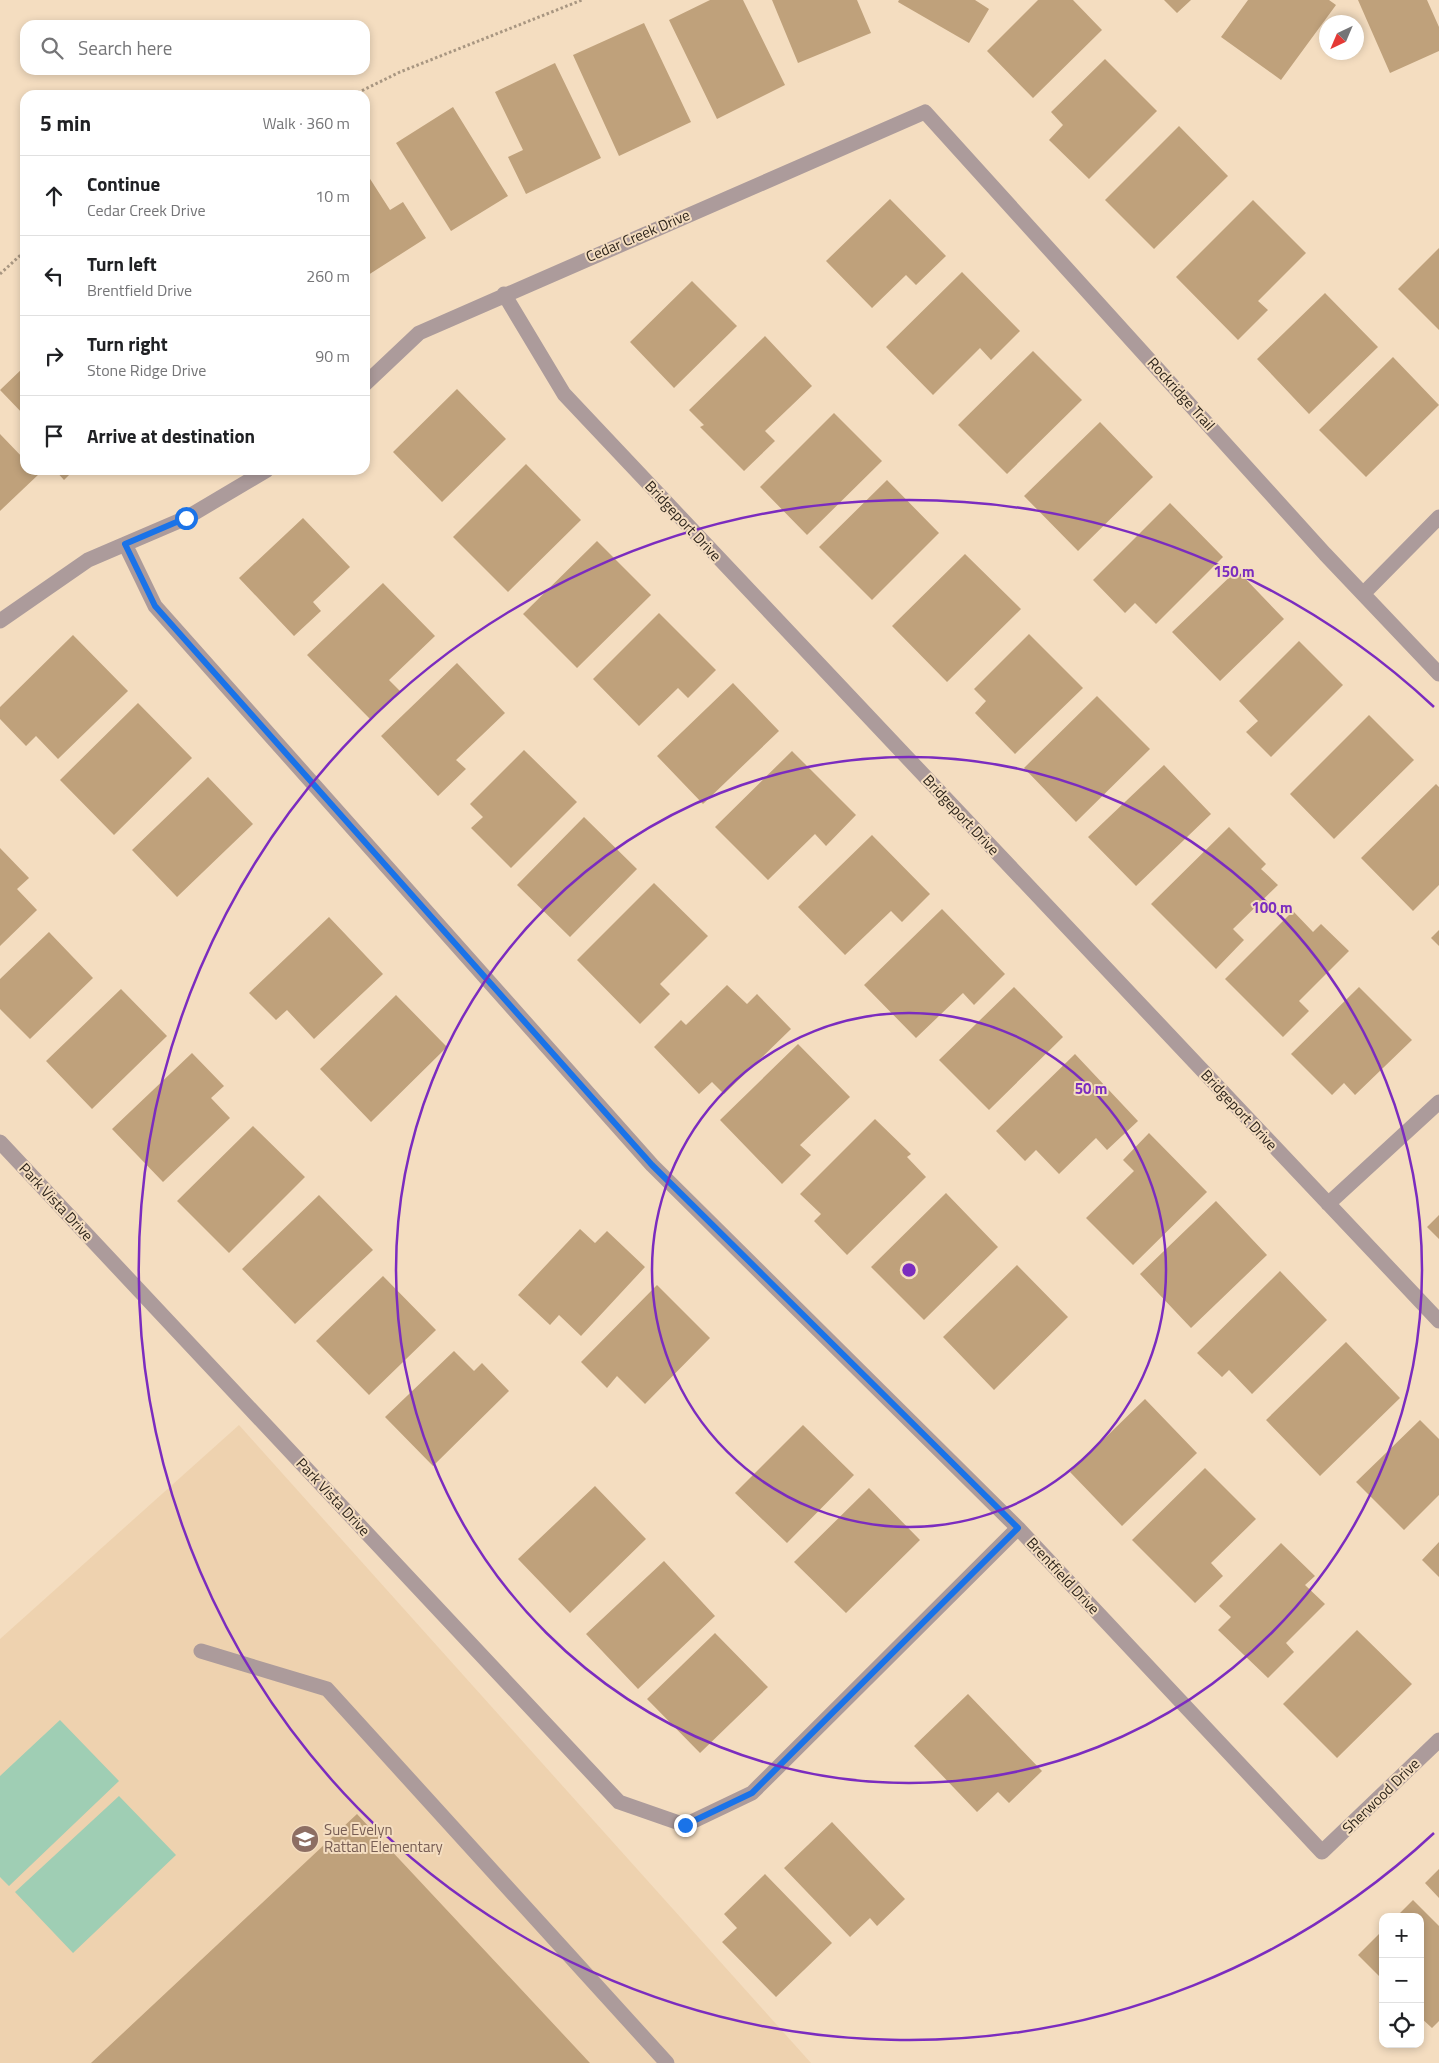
<!DOCTYPE html>
<meta charset="utf-8">
<style>
:root{--surface:#fff;--page:#f6f6f6;--text:#202124;--muted:#757577;--line:#e0e0e0}
body{margin:0;font-family:"Titillium Web",sans-serif;background:var(--page);color:var(--text)}
.controls{position:absolute;right:15px;bottom:15px;display:grid;overflow:hidden;border-radius:10px;box-shadow:0 2px 8px #0003}
.controls button{width:45px;height:45px;display:grid;place-items:center;padding:0;border:0;border-bottom:1px solid var(--line);background:var(--surface);color:var(--text);font:25px sans-serif}
.compass{position:absolute;left:1319px;top:15px;width:45px;height:45px;border-radius:50%;background:var(--surface);box-shadow:0 2px 8px #0003;rotate:224deg}
.stop{position:absolute;width:15px;height:15px;margin:-11px;border:4px solid #1a73e8;border-radius:50%;background:#fff}
.stop.end{background:#1a73e8;border-color:#fff;box-shadow:0 1px 5px #0008}
.list{margin:0;padding:0;list-style:none}
h2{display:flex;justify-content:space-between;align-items:center;height:65px;margin:0;padding:0 20px;font-size:21px}
h2 small{font-size:16px;font-weight:400;color:var(--muted)}
.list li{display:grid;grid-template-columns:32px 1fr auto;gap:15px;align-items:center;box-sizing:border-box;height:80px;padding:0 20px;border-top:1px solid var(--line)}
.list b{display:block;font-size:19px;white-space:nowrap}
.list p{margin:0;font-size:16px;white-space:nowrap;color:var(--muted)}
.list em{font-size:16px;font-style:normal;color:var(--muted)}
.icon{flex:none;width:28px;height:28px;fill:none;stroke:currentColor;stroke-width:2;stroke-linecap:round;stroke-linejoin:round}
.map{position:relative;flex:none;width:1439px;height:2063px;overflow:hidden}
.search{position:absolute;background:var(--surface);box-shadow:0 2px 8px #0003;left:20px;top:20px;width:350px;height:55px;display:flex;align-items:center;gap:12px;box-sizing:border-box;padding:0 18px;border-radius:15px;color:var(--muted);font-size:19px}
.panel{position:absolute;background:var(--surface);box-shadow:0 2px 8px #0003;left:20px;top:90px;width:350px;height:385px;border-radius:15px}
.map>svg:first-child{display:block}
</style>
<div class="map">
<svg width="1439" height="2063" viewBox="0 0 1439 2063">
<rect width="100%" height="100%" fill="#f4ddc0"/>
<path fill="#eed2af" d="M239 1425 811 2063H0V1639Z"/>
<path fill="#9fceb4" d="M60 1720 119 1781 9 1886 0 1877V1776Z
M119 1796 176 1855 73 1953 15 1892Z"/>
<path fill="#bfa17b" d="M710 0H743L785 85 717 119 669 20Z
M772 0H857L871 33 798 63Z
M899 0H975L989 9 969 43 898 2Z
M1038 0H1073L1102 30 1033 98 987 51Z
M1164 0H1191L1177 13Z
M1248 0H1329L1336 5 1281 80 1221 37Z
M1358 0H1427L1439 27V51L1390 73Z
M644 23 691 122 619 156 573 55Z
M1105 59 1157 111 1089 179 1049 140 1063 125 1051 112Z
M555 63 601 158 526 194 508 157 523 150 495 92Z
M453 107 508 196 451 231 396 143Z
M1179 126 1228 176 1154 249 1105 200Z
M365 171 390 210 403 202 426 238 365 277Z
M890 199 946 256 916 285 906 275 872 308 826 261Z
M1253 200 1306 253 1258 301 1268 310 1238 340 1176 277Z
M1439 248V330L1398 289Z
M962 272 1020 331 991 360 980 348 933 395 886 347Z
M692 281 737 326 674 388 630 342Z
M1325 293 1378 347 1309 414 1257 359Z
M765 336 812 386 765 431 775 441 744 471 700 427 704 425 689 410Z
M1033 351 1082 400 1007 474 958 425Z
M1393 357 1439 405 1366 477 1319 430Z
M25 366V416L0 390Z
M457 389 506 439 442 502 393 452Z
M834 413 882 461 807 535 760 487Z
M1100 422 1153 477 1078 551 1024 496Z
M0 434 25 460V470H35L39 474 0 511Z
M526 464 581 520 508 592 453 537Z
M55 470H74L64 480Z
M887 480 939 533 872 600 819 547Z
M1170 503 1223 557 1156 624 1135 603 1125 613 1093 580Z
M303 518 350 567 313 602 321 611 294 636 239 578Z
M597 541 651 595 577 668 523 614Z
M965 554 1021 609 947 682 892 626Z
M1237 570 1284 619 1220 681 1172 632Z
M383 583 435 636 389 680 400 691 370 719 307 655Z
M659 613 716 670 688 698 678 688 639 726 593 679Z
M1029 634 1083 688 1015 754 975 713 986 701 974 689Z
M73 635 128 691 58 759 36 736 26 746 0 719V707Z
M1299 641 1343 685 1271 757 1246 732 1258 721 1239 701Z
M457 663 505 713 456 760 466 769 438 796 381 736Z
M733 683 779 731 703 804 657 756Z
M1097 696 1150 749 1076 822 1024 768Z
M138 703 192 758 114 835 60 780Z
M1369 715 1414 760 1334 839 1290 794Z
M524 750 577 802 511 868 471 828 483 817 470 804Z
M792 751 856 815 826 846 815 834 768 880 715 827Z
M1164 765 1211 814 1136 886 1088 837Z
M208 777 253 824 177 897 132 850Z
M1436 784 1439 787V885L1413 911 1361 858Z
M584 817 637 869 570 937 517 885Z
M1229 827 1266 864 1261 869 1278 885 1233 929 1244 940 1216 969 1151 904Z
M872 835 930 894 902 922 891 911 845 955 798 907Z
M0 848 29 878 17 889 37 910 0 946Z
M654 883 708 936 660 984 670 994 640 1024 577 960Z
M942 909 1005 974 974 1005 963 993 916 1038 864 985Z
M1293 911 1313 932 1321 924 1349 951 1299 1001 1309 1011 1283 1037 1225 979Z
M329 917 383 974 314 1039 287 1010 276 1020 249 993Z
M1439 930V946L1431 938Z
M49 932 93 978 30 1039 0 1009V979Z
M727 985 747 1004 757 994 791 1029 724 1094 712 1082 699 1094 654 1047 681 1020 686 1025Z
M1014 987 1063 1037 989 1110 939 1060Z
M1359 987 1412 1040 1355 1095 1344 1083 1332 1095 1291 1054Z
M121 989 167 1036 92 1109 46 1061Z
M396 995 447 1047 371 1122 320 1069Z
M798 1044 850 1097 800 1145 811 1155 782 1184 720 1120Z
M192 1053 224 1086 211 1098 230 1118 163 1182 112 1129Z
M1075 1054 1138 1121 1107 1150 1096 1138 1059 1174 1036 1150 1025 1161 996 1131Z
M875 1119 911 1154 907 1157 926 1177 847 1255 814 1221 821 1214 800 1194Z
M253 1126 305 1177 229 1253 177 1201Z
M1149 1133 1207 1192 1133 1265 1086 1218 1134 1171 1123 1160Z
M946 1193 998 1247 924 1320 871 1267Z
M319 1195 373 1250 295 1324 242 1269Z
M1216 1201 1267 1255 1191 1328 1140 1274Z
M1439 1215V1239L1427 1227Z
M580 1229 595 1243 607 1231 645 1267 581 1336 559 1315 550 1325 518 1295Z
M1017 1265 1068 1317 994 1390 943 1337Z
M1280 1271 1327 1320 1252 1394 1229 1370 1222 1377 1197 1353Z
M383 1276 436 1330 369 1395 316 1341Z
M657 1285 710 1338 645 1404 617 1376 607 1388 581 1362Z
M1346 1342 1400 1398 1320 1476 1266 1420Z
M454 1351 474 1371 482 1363 509 1391 433 1466 385 1417Z
M1145 1399 1197 1453 1122 1526 1070 1472Z
M1420 1420 1439 1439V1495L1404 1530 1356 1482Z
M803 1425 854 1475 787 1543 735 1493Z
M1205 1468 1256 1519 1211 1563 1223 1576 1195 1603 1132 1540Z
M595 1486 646 1539 570 1613 518 1559Z
M869 1488 920 1540 846 1613 794 1562Z
M1439 1542V1577L1422 1560Z
M1281 1543 1315 1576 1305 1585 1325 1604 1286 1643 1294 1652 1268 1678 1218 1630 1231 1617 1219 1606Z
M664 1561 715 1616 638 1689 586 1634Z
M1357 1630 1412 1684 1337 1758 1283 1704Z
M715 1633 768 1687 700 1753 647 1699Z
M968 1694 1042 1771 1009 1803 998 1792 977 1812 914 1746Z
M357 1814 590 2063H91Z
M832 1822 905 1899 877 1926 870 1918 850 1937 784 1868Z
M1439 1869V1898L1425 1883Z
M765 1874 832 1943 776 1997 722 1942 737 1928 724 1914Z
M1413 1900 1439 1926V2021L1432 2028 1420 2017V1917H1396Z
M1383 1930V1980L1358 1955Z"/>
<g fill="none" stroke-linecap="round" stroke-linejoin="round">
<path stroke="#a89681" stroke-width="3" stroke-dasharray="2.5 2.5" stroke-linecap="butt" d="M353 95 400 72 582 0
M0 274 25 251"/>
<path stroke="#ac9b9b" stroke-width="15" d="M201 1651 327 1689 667 2063"/>
<path stroke="#ac9b9b" stroke-width="15" d="M504 294 564 394 1439 1321
M365 384 419 333 925 112 1325 554 1439 674
M125 544 155 606 652 1165 1018 1528 1322 1852 1439 1740
M1364 593 1439 517
M0 621 88 560 186 518 267 470
M0 1142 619 1802 685 1825 752 1793 1018 1528
M1328 1204 1439 1102"/>
</g>
<g fill="none" stroke-linecap="round" stroke-linejoin="round">
<path stroke="#1a73e8" stroke-width="6" d="M186 518 125 544 155 606 652 1165 1018 1528 752 1793 685 1825"/>
</g>
<g fill="none" stroke="#7b2cbf" stroke-width="2.5">
<circle cx="909" cy="1270" r="257"/>
<circle cx="909" cy="1270" r="513"/>
<path d="M1434 1833A770 770 0 1 1 1434 707"/>
</g>
<defs>
<symbol id="school-disc" viewBox="-11 -11 22 22"><circle r="9.5" fill="#8d6e63" stroke="#f4ddc0"/><path d="M0-5L7-2L0 1L-7-2ZM-4 1L0 2.5L4 1V4Q0 6-4 4Z" fill="#fff"/></symbol>
</defs>
<g fill-rule="evenodd">
<use href="#school-disc" x="289" y="1823" width="32" height="32"/>
</g>
<g text-anchor="middle" stroke-width="4" stroke-linejoin="round" paint-order="stroke">
<g font-size="15" fill="#2f261c" stroke="#f4ddc0">
<text transform="translate(638 236) rotate(-23)" y="5">Cedar Creek Drive</text>
<text transform="translate(1181 394) rotate(48)" y="5">Rockridge Trail</text>
<text transform="translate(683 521) rotate(47)" y="5">Bridgeport Drive</text>
<text transform="translate(961 815) rotate(47)" y="5">Bridgeport Drive</text>
<text transform="translate(1239 1110) rotate(47)" y="5">Bridgeport Drive</text>
<text transform="translate(56 1202) rotate(47)" y="5">Park Vista Drive</text>
<text transform="translate(333 1497) rotate(47)" y="5">Park Vista Drive</text>
<text transform="translate(1063 1576) rotate(47)" y="5">Brentfield Drive</text>
<text transform="translate(1381 1796) rotate(-44)" y="5">Sherwood Drive</text>
</g>
<g font-size="15" fill="#785e54" stroke="#f4ddc0" text-anchor="start">
<text x="324" y="1835">Sue Evelyn<tspan x="324" dy="17">Rattan Elementary</tspan></text>
</g>
</g>
<circle cx="909" cy="1270" r="8" fill="#7b2cbf" stroke="#f4ddc0" stroke-width="2.5"/>
<g font-size="15" text-anchor="middle" font-weight="bold" fill="#7b2cbf" stroke="#f4ddc0" stroke-width="4" stroke-linejoin="round" paint-order="stroke">
<text x="1234" y="577">150 m</text>
<text x="1272" y="913">100 m</text>
<text x="1091" y="1094">50 m</text>
</g>
</svg>
<div class="controls">
<button>+</button>
<button>−</button>
<button><svg class="icon" aria-label="locate" viewBox="0 0 24 24"><circle cx="12" cy="12" r="6"/><path d="M12 2v4M12 18v4M2 12h4M18 12h4"/></svg></button>
</div>
<svg class="compass" viewBox="-18 -18 36 36"><path d="M0-13l5 13h-10z" fill="#e53935"/><path d="M0 13l5-13h-10z" fill="#757577"/></svg>
<div class="stop" style="left:186px;top:518px"></div>
<div class="stop end" style="left:685px;top:1825px"></div>
<div class="search"><svg class="icon" aria-label="search" viewBox="0 0 24 24"><circle cx="10" cy="10" r="6"/><path d="M15 15l6 6"/></svg>Search here</div>
<section class="panel">
<h2>5 min<small>Walk · 360 m</small></h2>
<ul class="list">
<li><svg class="icon" aria-label="ahead" viewBox="0 0 24 24"><path d="M12 20V5M6 11l6-6 6 6"/></svg><div><b>Continue</b><p>Cedar Creek Drive</p></div><em>10 m</em></li>
<li><svg class="icon" aria-label="left" viewBox="0 0 24 24"><path d="M17 20v-9H6M10 6l-5 5 5 5"/></svg><div><b>Turn left</b><p>Brentfield Drive</p></div><em>260 m</em></li>
<li><svg class="icon" aria-label="right" viewBox="0 0 24 24"><path d="M7 20v-9h11M14 6l5 5-5 5"/></svg><div><b>Turn right</b><p>Stone Ridge Drive</p></div><em>90 m</em></li>
<li><svg class="icon" aria-label="arrive" viewBox="0 0 24 24"><path d="M6 21V4h12l-3 4 3 4H6"/></svg><div><b>Arrive at destination</b></div></li>
</ul>
</section>
</div>
